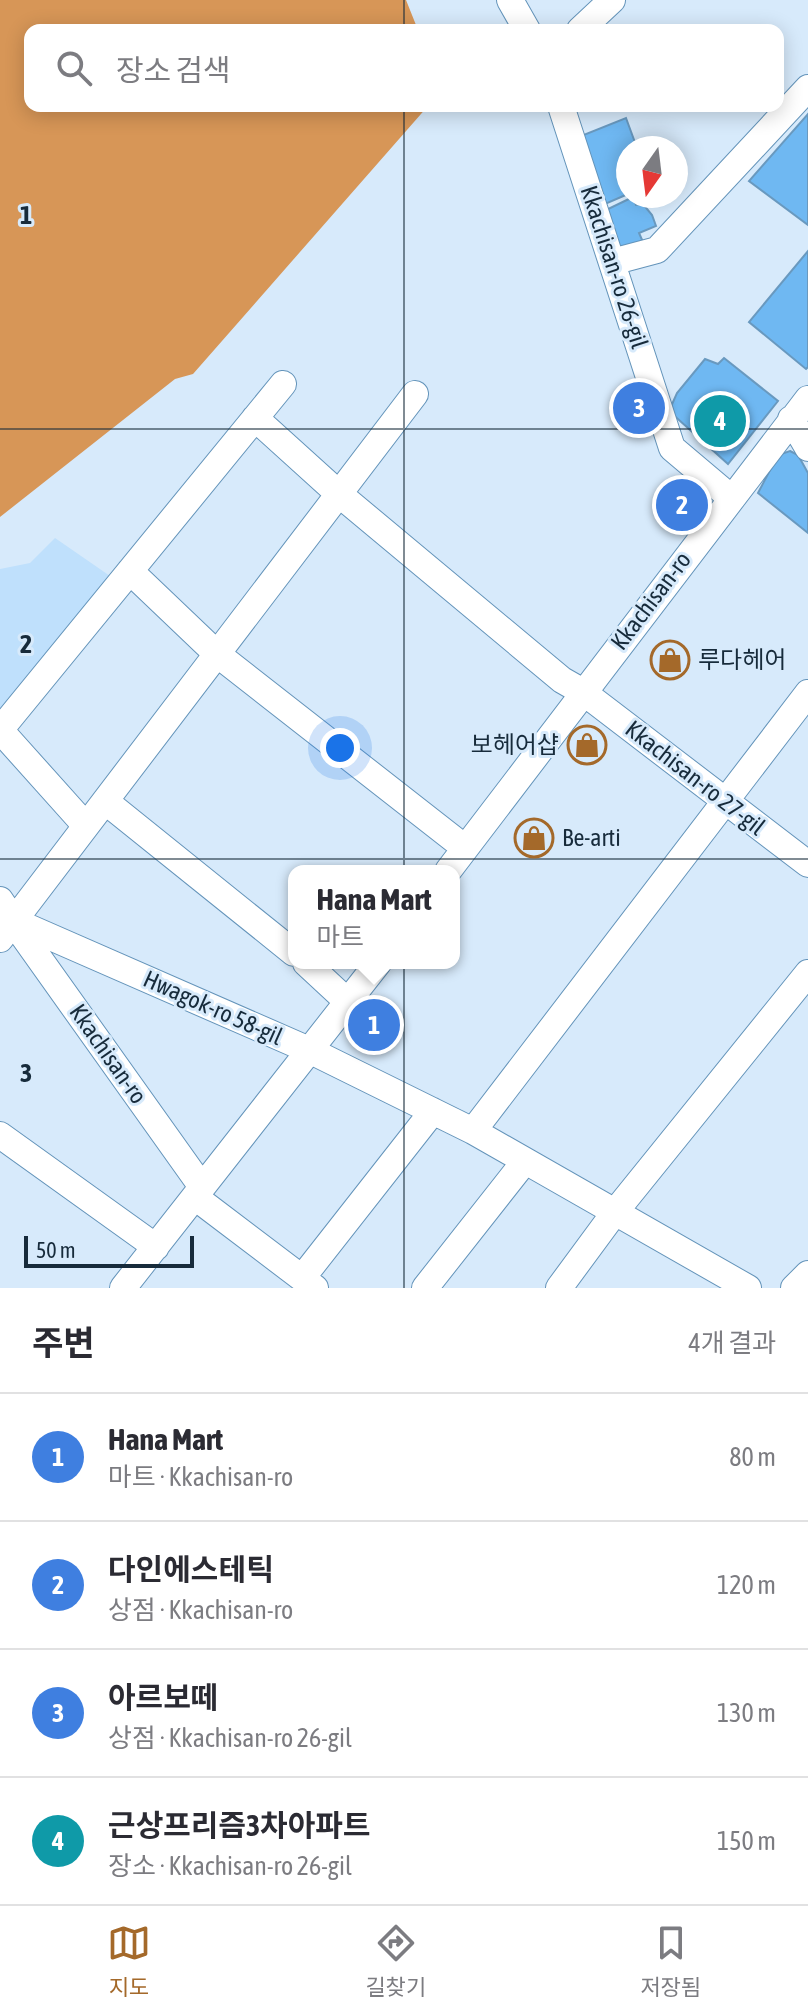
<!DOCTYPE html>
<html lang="ko">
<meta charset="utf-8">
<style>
:root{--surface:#fff;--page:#f2f2f3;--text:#2b2b33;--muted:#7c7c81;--line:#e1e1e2;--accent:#a4692a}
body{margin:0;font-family:"Asap Condensed","Noto Sans KR",sans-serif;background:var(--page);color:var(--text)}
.compass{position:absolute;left:616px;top:136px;width:72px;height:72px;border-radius:50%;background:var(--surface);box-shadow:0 4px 20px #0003;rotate:194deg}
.scale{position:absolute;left:24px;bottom:20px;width:170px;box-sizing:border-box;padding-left:8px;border:4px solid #172b3b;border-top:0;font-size:22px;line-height:28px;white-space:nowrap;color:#172b3b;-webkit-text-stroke:6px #d7eafb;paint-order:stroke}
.you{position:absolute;left:340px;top:748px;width:28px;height:28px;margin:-20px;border:6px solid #fff;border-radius:50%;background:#1a73e8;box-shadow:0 0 0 12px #1a73e833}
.badge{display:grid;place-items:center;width:52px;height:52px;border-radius:50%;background:var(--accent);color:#fff;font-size:26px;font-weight:700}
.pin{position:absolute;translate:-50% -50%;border:4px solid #fff;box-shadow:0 2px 8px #0006}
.popup{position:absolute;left:288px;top:865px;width:172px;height:104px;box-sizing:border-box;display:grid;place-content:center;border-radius:16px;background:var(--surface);filter:drop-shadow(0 2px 6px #0005);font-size:26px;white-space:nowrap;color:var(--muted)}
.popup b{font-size:30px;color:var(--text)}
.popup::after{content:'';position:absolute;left:50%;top:100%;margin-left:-16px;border:16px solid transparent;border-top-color:var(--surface)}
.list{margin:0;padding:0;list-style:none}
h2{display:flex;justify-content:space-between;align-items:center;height:104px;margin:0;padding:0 32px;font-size:34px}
h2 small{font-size:26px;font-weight:400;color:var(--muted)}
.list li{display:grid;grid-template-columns:52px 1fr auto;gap:24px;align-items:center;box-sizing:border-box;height:128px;padding:0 32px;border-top:2px solid var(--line)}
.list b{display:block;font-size:30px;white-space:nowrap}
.list p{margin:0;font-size:26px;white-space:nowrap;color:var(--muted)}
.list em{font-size:26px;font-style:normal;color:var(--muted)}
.icon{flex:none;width:44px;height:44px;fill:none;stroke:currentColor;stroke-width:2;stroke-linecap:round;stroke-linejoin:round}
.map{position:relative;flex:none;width:808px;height:1288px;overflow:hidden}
.search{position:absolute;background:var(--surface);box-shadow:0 4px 20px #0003;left:24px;right:24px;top:24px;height:88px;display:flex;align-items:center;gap:20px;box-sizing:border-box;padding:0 28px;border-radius:16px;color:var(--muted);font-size:30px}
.sheet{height:616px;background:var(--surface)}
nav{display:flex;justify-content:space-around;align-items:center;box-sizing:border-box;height:112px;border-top:2px solid var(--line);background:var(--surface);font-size:22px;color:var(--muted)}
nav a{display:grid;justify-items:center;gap:4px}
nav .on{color:var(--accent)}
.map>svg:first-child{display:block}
</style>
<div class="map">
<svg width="808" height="1288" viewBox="0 0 808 1288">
<rect width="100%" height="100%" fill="#d7eafb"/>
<path fill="#bfe0fc" d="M55 538 110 576 0 716V569L30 563Z"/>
<path fill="#d79657" d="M0 0H406L418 30H30V106H428L193 374 175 379 0 517Z"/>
<path fill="#6fb8f2" stroke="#6999bf" stroke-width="2" d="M808 114V225L749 181Z
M626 118 637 148H628V194L605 204 581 136Z
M633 197 636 205 643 204 652 215 656 226 639 233 643 242 621 251 604 211Z
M808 251V367L806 369 749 322Z
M724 358 778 401 728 464 669 411 677 393 705 359 718 364Z
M790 451 798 455 808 473V533L758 493 778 455Z"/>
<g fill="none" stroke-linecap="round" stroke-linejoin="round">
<defs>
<path id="minor" d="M510 0 527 30
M580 30 612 0
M561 106 672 448 730 497
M612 262 657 250 808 88
M255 418 339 494 562 680 583 692 808 864
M791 419 808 448
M130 571 217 654 465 848
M105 801 294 953
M86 826 0 730 283 384
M448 871 808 399
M0 900 14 921 309 1050 473 1131 748 1288
M14 923 202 1187
M0 939 415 394
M306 963 348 1002
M473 1131 808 693
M0 1135 156 1247
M195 1197 315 1288
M302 1278 433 1111
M123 1288 378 963
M425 1288 525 1161
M559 1288 615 1212 808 973
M794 1288 808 1274"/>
</defs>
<use href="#minor" stroke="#6494ba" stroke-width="28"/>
<use href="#minor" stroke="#fff" stroke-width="26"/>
</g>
<path fill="none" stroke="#172b3b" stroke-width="2" stroke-opacity="0.55" d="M404 0V30M404 106V1288M0 429H808M0 859H808"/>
<defs>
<symbol id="shop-ring" viewBox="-11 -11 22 22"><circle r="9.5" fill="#d7eafb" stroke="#a4692a" stroke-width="1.5"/><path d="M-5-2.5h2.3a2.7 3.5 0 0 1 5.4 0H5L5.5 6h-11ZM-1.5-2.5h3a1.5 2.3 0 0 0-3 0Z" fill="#a4692a"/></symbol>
</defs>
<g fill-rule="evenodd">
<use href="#shop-ring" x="648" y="638" width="44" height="44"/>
<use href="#shop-ring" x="565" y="723" width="44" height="44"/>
<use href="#shop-ring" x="512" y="816" width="44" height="44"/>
</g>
<g text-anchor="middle" stroke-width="6" stroke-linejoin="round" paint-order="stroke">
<g font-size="24" fill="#172b3b" stroke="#d7eafb">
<text transform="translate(614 267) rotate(72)" y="8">Kkachisan-ro 26-gil</text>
<text transform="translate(651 601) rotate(-53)" y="8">Kkachisan-ro</text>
<text transform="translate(695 778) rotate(38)" y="8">Kkachisan-ro 27-gil</text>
<text transform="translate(213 1008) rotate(24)" y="8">Hwagok-ro 58-gil</text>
<text transform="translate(108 1054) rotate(55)" y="8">Kkachisan-ro</text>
</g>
<g font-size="24" fill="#172b3b" stroke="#d7eafb" text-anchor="start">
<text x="698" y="668">루다헤어</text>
<text x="559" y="753" text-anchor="end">보헤어샵</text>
<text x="562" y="846">Be-arti</text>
</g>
</g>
<g font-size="26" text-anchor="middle" font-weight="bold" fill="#172b3b" stroke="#d7eafb" stroke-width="6" stroke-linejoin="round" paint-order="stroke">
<text x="26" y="224">1</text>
<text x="26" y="653">2</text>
<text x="26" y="1082">3</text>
</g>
</svg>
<svg class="compass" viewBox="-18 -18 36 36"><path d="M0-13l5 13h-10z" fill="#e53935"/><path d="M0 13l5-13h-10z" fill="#7c7c81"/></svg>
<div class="scale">50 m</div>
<div class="you"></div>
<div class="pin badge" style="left:374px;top:1025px;background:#3f7fe0">1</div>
<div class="popup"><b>Hana Mart</b>마트</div>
<div class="pin badge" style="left:682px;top:505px;background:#3f7fe0">2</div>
<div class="pin badge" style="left:639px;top:408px;background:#3f7fe0">3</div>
<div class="pin badge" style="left:720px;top:421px;background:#0f9aa8">4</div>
<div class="search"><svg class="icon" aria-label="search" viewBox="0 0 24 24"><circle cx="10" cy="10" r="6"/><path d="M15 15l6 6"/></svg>장소 검색</div>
</div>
<section class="sheet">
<h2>주변<small>4개 결과</small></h2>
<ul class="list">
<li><span class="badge" style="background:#3f7fe0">1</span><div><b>Hana Mart</b><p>마트 · Kkachisan-ro</p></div><em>80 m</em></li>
<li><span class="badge" style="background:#3f7fe0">2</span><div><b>다인에스테틱</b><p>상점 · Kkachisan-ro</p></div><em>120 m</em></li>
<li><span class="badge" style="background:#3f7fe0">3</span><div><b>아르보떼</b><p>상점 · Kkachisan-ro 26-gil</p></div><em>130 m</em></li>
<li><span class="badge" style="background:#0f9aa8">4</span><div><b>근상프리즘3차아파트</b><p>장소 · Kkachisan-ro 26-gil</p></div><em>150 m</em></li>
</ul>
</section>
<nav>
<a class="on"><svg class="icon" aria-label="map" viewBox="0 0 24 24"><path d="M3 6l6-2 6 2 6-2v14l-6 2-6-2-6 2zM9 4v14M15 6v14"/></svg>지도</a>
<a><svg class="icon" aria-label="directions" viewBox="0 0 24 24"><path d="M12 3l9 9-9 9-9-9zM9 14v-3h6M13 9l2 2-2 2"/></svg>길찾기</a>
<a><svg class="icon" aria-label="saved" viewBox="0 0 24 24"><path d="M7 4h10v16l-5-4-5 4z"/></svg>저장됨</a>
</nav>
